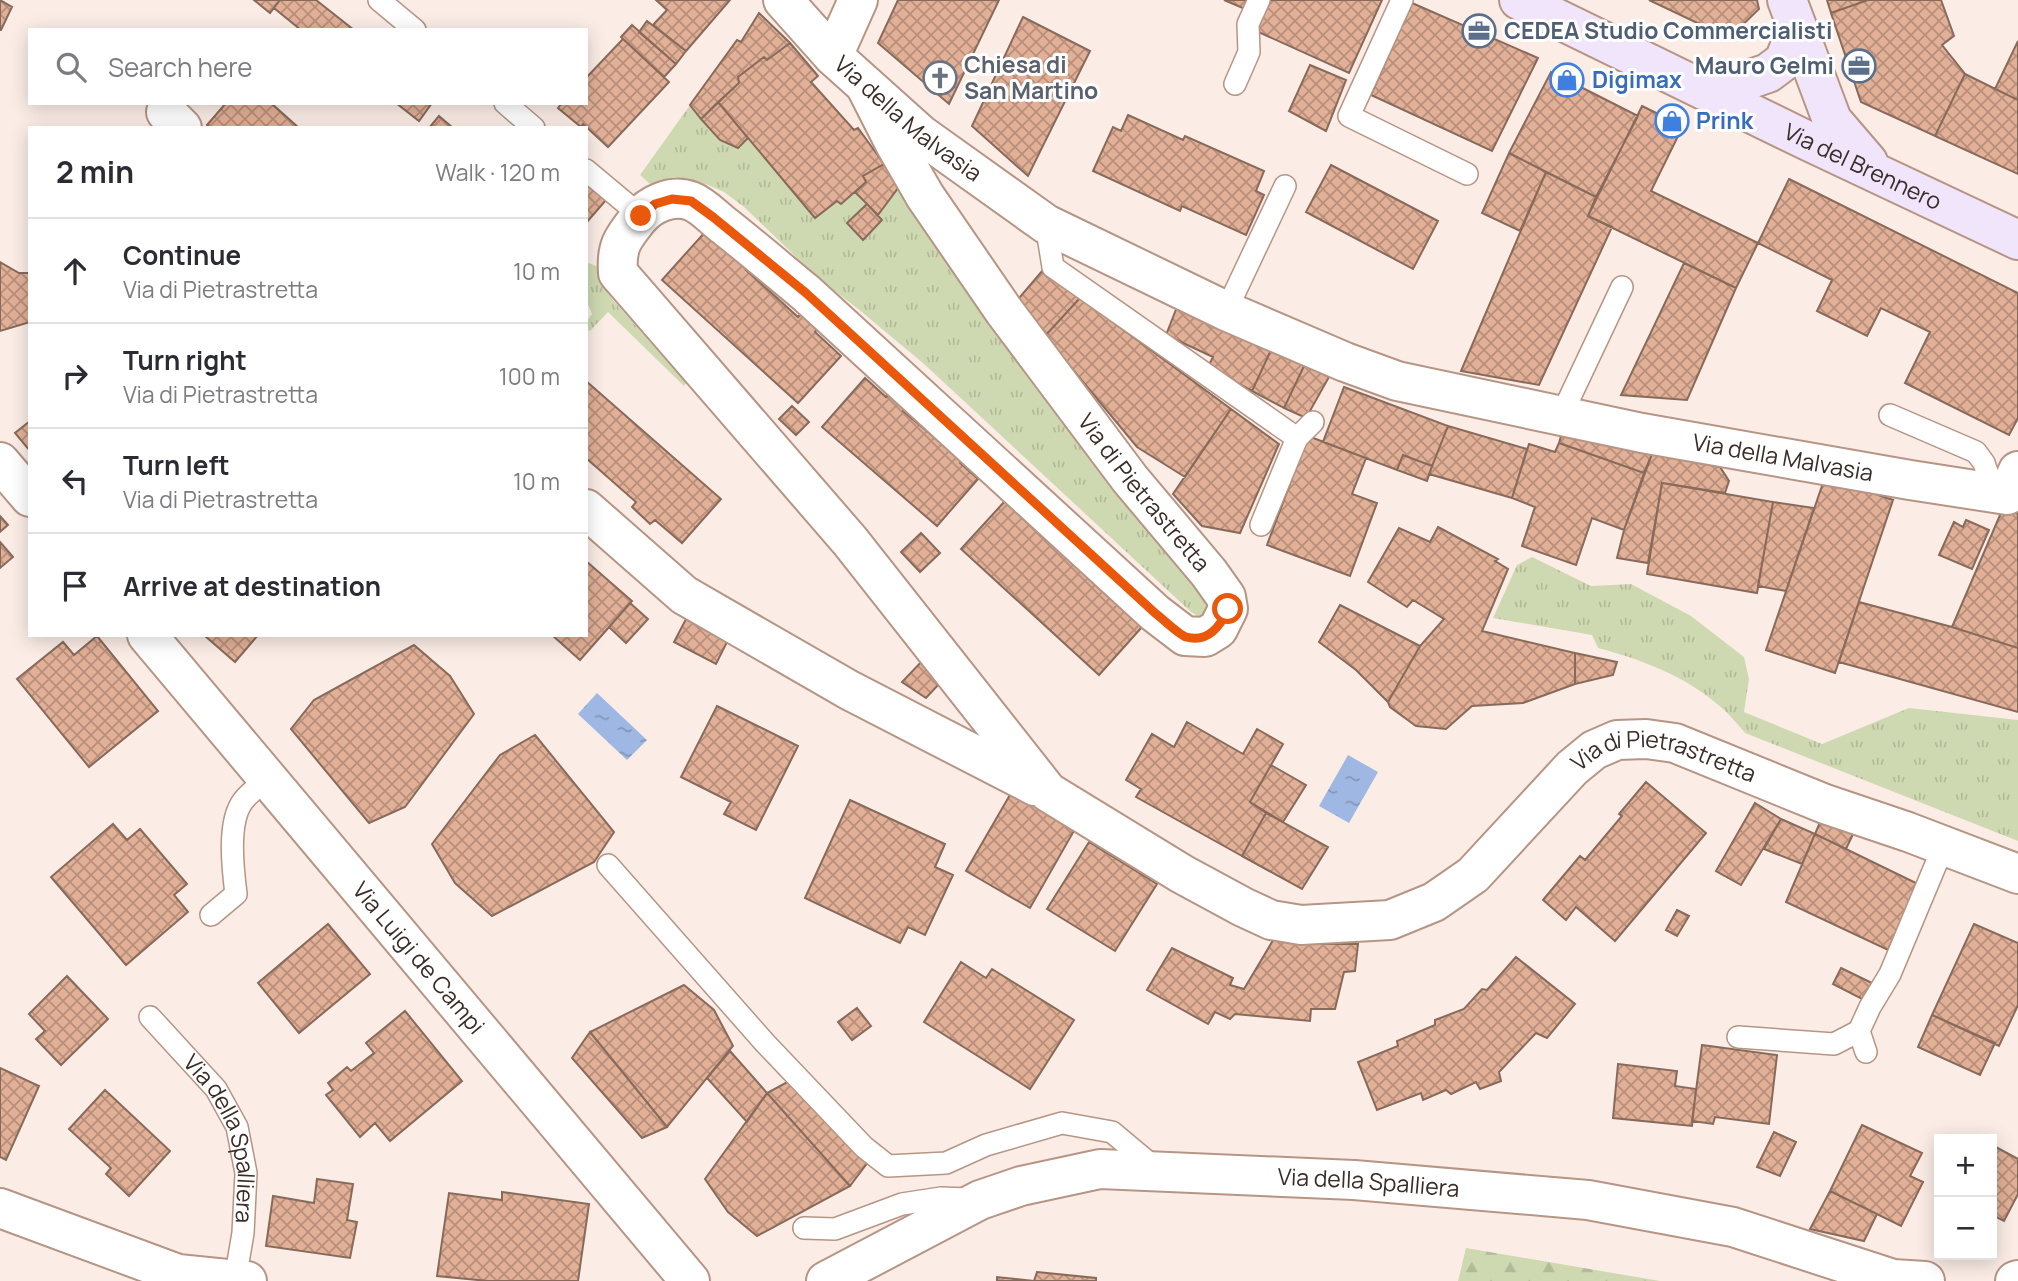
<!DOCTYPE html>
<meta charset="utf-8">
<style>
:root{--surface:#fff;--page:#f7f7f7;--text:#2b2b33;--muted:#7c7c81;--line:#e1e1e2}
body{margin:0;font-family:Manrope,sans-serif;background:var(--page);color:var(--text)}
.controls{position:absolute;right:21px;bottom:21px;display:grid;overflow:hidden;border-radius:0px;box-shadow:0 4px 18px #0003}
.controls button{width:63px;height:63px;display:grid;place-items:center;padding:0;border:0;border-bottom:2px solid var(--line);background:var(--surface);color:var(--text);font:35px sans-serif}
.stop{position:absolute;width:21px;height:21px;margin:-16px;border:5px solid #ea580c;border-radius:50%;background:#fff}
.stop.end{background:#ea580c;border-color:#fff;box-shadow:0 2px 7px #0008}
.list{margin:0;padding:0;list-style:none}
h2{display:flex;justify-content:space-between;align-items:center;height:91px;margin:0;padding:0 28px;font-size:30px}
h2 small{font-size:23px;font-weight:400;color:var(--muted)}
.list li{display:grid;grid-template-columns:46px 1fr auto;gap:21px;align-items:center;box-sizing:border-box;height:105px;padding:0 28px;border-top:2px solid var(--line)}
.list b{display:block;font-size:26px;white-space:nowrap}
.list p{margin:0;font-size:23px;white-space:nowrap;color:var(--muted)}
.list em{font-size:23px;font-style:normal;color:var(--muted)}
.icon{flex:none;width:38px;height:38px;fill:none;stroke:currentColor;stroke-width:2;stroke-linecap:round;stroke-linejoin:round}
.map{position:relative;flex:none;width:2018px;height:1281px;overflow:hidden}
.search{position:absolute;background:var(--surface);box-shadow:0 4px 18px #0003;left:28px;top:28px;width:560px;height:77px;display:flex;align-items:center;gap:18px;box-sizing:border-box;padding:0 24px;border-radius:0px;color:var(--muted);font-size:26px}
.panel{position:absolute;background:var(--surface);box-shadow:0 4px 18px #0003;left:28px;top:126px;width:560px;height:511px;border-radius:0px}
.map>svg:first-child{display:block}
</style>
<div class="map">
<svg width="2018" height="1281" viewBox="0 0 2018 1281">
<defs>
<pattern id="grass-tufts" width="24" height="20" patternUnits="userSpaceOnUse" patternTransform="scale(1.75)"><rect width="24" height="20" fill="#cfd9b1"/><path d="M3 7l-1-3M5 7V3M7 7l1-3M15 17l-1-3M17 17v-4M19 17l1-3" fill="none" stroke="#b2ba98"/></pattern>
<pattern id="forest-firs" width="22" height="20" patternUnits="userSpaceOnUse" patternTransform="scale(1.75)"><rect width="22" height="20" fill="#cfd9b1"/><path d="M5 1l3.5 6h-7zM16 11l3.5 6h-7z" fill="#b2ba98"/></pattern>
<pattern id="water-ripples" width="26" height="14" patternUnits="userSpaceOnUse" patternTransform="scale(1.75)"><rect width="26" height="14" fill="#9eb8e3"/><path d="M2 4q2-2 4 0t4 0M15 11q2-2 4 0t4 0" fill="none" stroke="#8296b8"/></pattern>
<pattern id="building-cross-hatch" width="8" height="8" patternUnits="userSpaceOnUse" patternTransform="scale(1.75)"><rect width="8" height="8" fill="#e2b097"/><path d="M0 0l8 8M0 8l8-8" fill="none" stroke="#b88f7b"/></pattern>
</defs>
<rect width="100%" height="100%" fill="#fbede6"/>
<path fill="url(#grass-tufts)" d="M690 105 720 140 738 148 748 138 841 203 855 192 878 215 901 184 1210 605 1208 614 1200 617 1191 612 924 364 857 308 820 280 744 207 724 192 708 185 674 177 650 184 640 175Z
M586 262 601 268 606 289 612 299 686 383 684 386 608 312 590 331 586 329V322L592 314 586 300Z
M1532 557 1591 586 1631 584 1691 616 1744 657 1749 679 1744 712 1822 744 1909 708 2018 720V841L1745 733C1738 725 1731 716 1723 709 1688 677 1643 660 1598 648L1592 635 1493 618 1517 565Z"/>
<path fill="url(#forest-firs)" d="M1466 1248 1660 1281H1458Z"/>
<path fill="url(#water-ripples)" d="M597 693 647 740 627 760 578 714Z
M1348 755 1378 772 1349 823 1319 806Z"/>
<path fill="url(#building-cross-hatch)" stroke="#886a5b" stroke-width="2" d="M0 0 12 7 1 30H0Z
M254 0H280L270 13Z
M280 0H316L354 30H301L274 8Z
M656 0H730L686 51 653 25 667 10Z
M898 0H999L949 104 878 43Z
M1224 0H1249L1245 9Z
M1268 0H1382L1349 73 1254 30Z
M1649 0H1757L1759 9 1729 38Z
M1827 0H1868L1831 13Z
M1868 0H1941L1954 36 1942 45 1965 74 1935 136 1861 102 1831 13Z
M1412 3 1538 58 1492 151 1371 95Z
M759 13 790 43 767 60 764 57 738 77 739 83 701 119 690 105 737 40 741 42Z
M1023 17 1090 51 1028 176 972 126Z
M647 21 686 51 676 64 639 32Z
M632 25 676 64 664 77 621 37Z
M623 39 669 82 608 147 583 124 581 127 558 108 562 103H586V78Z
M2018 41V100L1995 89Z
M790 43 818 76 811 82 854 130 858 128 884 164 863 176 866 182 841 204 837 201 815 218 718 102 739 83 738 77 764 57 767 60Z
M1310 65 1346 80 1326 131 1289 111Z
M1551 72 1638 116 1596 197 1509 153Z
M1965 74 2018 100V174L1935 136Z
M718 102 748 138 738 148 720 140 701 119Z
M226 103H271L299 128H210L207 125Z
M396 103H432L419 121Z
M1642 106 1683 126 1651 191 1758 243 1736 288 1588 216Z
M1128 115 1183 140 1185 136 1264 171 1256 191 1264 195 1246 235 1182 206 1180 211 1093 171 1113 127 1121 131Z
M439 116 453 128H429Z
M1509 153 1546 172 1520 231 1482 213Z
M884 164 901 184 878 215 855 192 866 182 863 176Z
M1331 165 1438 221 1413 269 1306 212Z
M1546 172 1596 197 1588 216 1612 227 1539 385 1461 371Z
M1789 179 2018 293V418L2009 435 1905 383 1930 332 1881 308 1867 336 1817 311 1832 280 1758 243Z
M586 183 607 199 586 223Z
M867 204 882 220 863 240 847 223Z
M705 232 750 265 746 270 798 317 803 312 819 327 815 332 841 356 798 403 662 280Z
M0 262 19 273H30V322L0 331Z
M1684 263 1736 288 1687 400 1621 395Z
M1042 271 1080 298 1045 336 1019 298Z
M1080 298 1231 409 1185 477 1137 447 1045 336Z
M1177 307 1271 350 1252 391 1208 367 1213 357 1166 335Z
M1271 350 1305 364 1284 408 1252 391Z
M1305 364 1329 377 1306 418 1284 408Z
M865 378 886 397 891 392 908 406 903 411 943 445 946 442 965 457 960 463 978 479 937 526 822 427Z
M586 381 721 499 682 543 655 520 650 524 632 507 636 502 586 458Z
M1344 387 1448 426 1432 466 1403 455 1397 470 1323 442Z
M792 406 809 422 796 435 779 419Z
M1231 409 1279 444 1240 533 1202 526 1173 494Z
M30 421V451L15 433Z
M1448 426 1527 449 1512 498 1429 474Z
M1308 436 1366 458 1352 494 1377 503 1350 576 1267 545Z
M1561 436 1652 454 1644 473 1559 443Z
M1559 443 1644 473 1624 530 1592 518 1576 565 1522 546 1535 507 1512 498 1529 444 1555 452Z
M1652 454 1720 467 1729 481 1725 493 1662 483 1648 563 1617 558 1624 530Z
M1403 455 1432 466 1427 481 1397 470Z
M1825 477 1893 500 1835 673 1766 650Z
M1662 483 1773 502 1757 593 1647 574Z
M1005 501 1142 627 1099 675 961 549Z
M1773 502 1814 508 1786 591 1758 586Z
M2003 508 2018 514V648L1952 627Z
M0 516 8 525 0 532Z
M1966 520 1989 530 1972 569 1939 555 1954 522 1963 527Z
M1438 527 1498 559 1495 561 1508 569 1482 631 1575 653V684L1523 703 1472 706 1446 729 1416 726 1390 707 1388 702 1420 646 1444 619 1413 600 1407 607 1368 582 1399 528 1430 542Z
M921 533 940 553 920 572 901 552Z
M0 542 13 557 0 568Z
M586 561 632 601 580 660 552 635H586Z
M1859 602 1952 627 2018 648V712L1839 662Z
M630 603 648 619 626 643 609 627Z
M1340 605 1420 646 1388 702 1356 670 1319 642Z
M686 619 728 640 716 664 674 642Z
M206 635H258L235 662 205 636Z
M97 636 158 711 89 767 17 679 63 642 74 655Z
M414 645 450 676 474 714 405 807 369 823 291 729 314 700Z
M1575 653 1617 662 1613 675 1575 684Z
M923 660 940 683 926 698 902 682Z
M717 706 798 746 756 830 724 814 731 802 681 777Z
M1187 722 1243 754 1257 729 1283 744 1250 802 1266 813 1242 856 1136 797 1141 789 1126 780 1152 734 1174 747Z
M535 735 614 832 594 862 492 916 455 883 432 844 500 755Z
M1271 765 1306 785 1283 822 1250 802Z
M1646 782 1706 833 1615 941 1576 907 1566 920 1543 900 1580 856 1585 860 1622 816 1619 814Z
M1011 793 1075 829 1030 908 966 871Z
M850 800 945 844 935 867 953 875 925 935 908 927 900 943 805 898Z
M1755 803 1781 819 1741 885 1716 871Z
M1266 813 1328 847 1302 889 1242 856Z
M1823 815 1855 830 1846 849 1815 834Z
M1781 819 1815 834 1802 864 1764 849Z
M113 824 127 840 140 829 187 884 174 895 188 912 126 965 51 877Z
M1815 834 1918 884 1888 950 1786 902Z
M1089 842 1157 884 1115 951 1047 909Z
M1677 910 1689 916 1677 936 1666 930Z
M328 924 370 974 299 1033 258 983Z
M1974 924 2018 943V1005L1999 1046 1932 1015Z
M1275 937 1317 944H1358L1355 971 1344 972 1335 1009H1311L1310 1021 1235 1014 1230 1019 1215 1012 1208 1024 1147 990 1172 948 1233 978 1230 985 1244 989Z
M1516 957 1575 1004 1547 1038 1536 1033 1499 1072 1501 1081 1480 1089 1476 1082 1451 1094 1446 1090 1423 1100 1421 1093 1377 1110 1358 1062 1398 1046 1397 1041 1435 1025V1020L1464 1009 1482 989 1487 990Z
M961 962 986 978 992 969 1074 1020 1030 1089 924 1022Z
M1841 968 1872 983 1864 1000 1833 984Z
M67 976 108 1019 61 1065 36 1039 45 1031 29 1014Z
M684 985 714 1010 733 1046 667 1127 590 1032Z
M857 1008 871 1026 852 1040 838 1022Z
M405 1011 462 1081 390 1141 375 1123 360 1137 326 1095 333 1090 328 1083 347 1067 351 1071 374 1053 366 1043Z
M1932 1015 1995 1043 1980 1075 1918 1047Z
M590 1032 667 1127 642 1138 572 1058Z
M1702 1045 1777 1055 1769 1124 1715 1117 1713 1124 1692 1121Z
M730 1051 767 1093 747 1122 707 1078Z
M1618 1064 1677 1071 1675 1086 1696 1089 1692 1126 1613 1118Z
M0 1068 39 1086 6 1160 0 1157Z
M793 1079 868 1162 850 1186 767 1093Z
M105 1090 170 1151 129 1196 106 1174 111 1168 69 1129Z
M767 1093 850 1186 757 1236 728 1212 705 1179Z
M1862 1125 1922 1153 1910 1176 1923 1182 1901 1226 1830 1191Z
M1774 1132 1796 1142 1780 1176 1757 1167Z
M1992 1145 2018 1159V1194L2004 1221 1992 1215Z
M317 1179 353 1184 347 1220 357 1222 350 1258 266 1246 273 1196 314 1203Z
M1830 1191 1877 1214 1864 1241 1810 1229Z
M502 1192 589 1204 578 1281H488L437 1276 449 1193 502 1200Z
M1037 1272 1096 1278V1281H997V1277L1034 1281Z"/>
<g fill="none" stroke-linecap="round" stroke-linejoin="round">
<defs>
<g id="service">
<path d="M379 0 415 30"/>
<path d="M1402 0 1349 116 1467 174"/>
<path d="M1235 84 1249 52 1248 24 1259 0"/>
<path d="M505 103 534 128"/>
<path d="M586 170 641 216"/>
<path d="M1046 224 1053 267 1297 438 1313 422"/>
<path d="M1226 311 1285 186"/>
<path d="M1890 415 1976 452 1984 463 1994 492"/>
<path d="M1561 416 1622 287"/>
<path d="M1261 525 1297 438"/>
<path d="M608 865 765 1043 864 1147 888 1166 946 1163 986 1145 1062 1123 1112 1132 1155 1168"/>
<path d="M211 915 236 894C233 870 227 822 243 801 249 793 259 786 267 779"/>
<path id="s1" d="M150 1017 216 1089 237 1127 246 1173 243 1233 235 1280"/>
<path d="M1738 1037 1834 1044 1859 1031"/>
<path d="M1866 1052 1859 1031 1870 1007 1890 974 1944 845"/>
<path d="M804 1228 835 1229 902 1204 941 1198 968 1199"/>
</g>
<g id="minor">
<path id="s2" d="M783 0 833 56 920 134 1046 224 1226 311 1345 362 1397 381 1642 433 1910 480 2007 495 2018 471"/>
<path d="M833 56 858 0"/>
<path id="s3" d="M865 85 895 144 925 196 1004 311 1130 479 1209 573 1226 597 1228 609 1218 629 1205 637 1185 636 1155 613 806 293C778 270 750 246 722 224 713 217 702 205 691 201 672 194 650 204 638 219 622 239 616 247 618 273L850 541 1048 792 1182 874 1243 907 1271 920 1301 925 1390 920 1434 902 1473 875 1572 768 1594 750 1617 740 1646 739 1675 743 1825 804 1908 832 2018 874"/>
<path d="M166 112 182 128"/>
<path d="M0 462 30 497"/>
<path d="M586 509 684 595 849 690 1035 786"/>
<path id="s4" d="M147 635 690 1281"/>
</g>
<g id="tertiary">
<path d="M0 1208 178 1274 247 1281"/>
<path id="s5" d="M826 1281 980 1200 1021 1186 1100 1169 1354 1180 1588 1200 1733 1227 1893 1279 1925 1281"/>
<path d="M2015 1281 2018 1280"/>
</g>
<g id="secondary">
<path id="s6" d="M1519 0 1808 141 2018 240"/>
<path d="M1787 0 1832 120 1868 162"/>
<path d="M1698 87 1730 86 1768 73 1784 61 1797 29"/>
</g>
</defs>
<use href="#service" stroke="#b69585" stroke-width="24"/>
<use href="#minor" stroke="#b69585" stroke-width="42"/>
<use href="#tertiary" stroke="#b69585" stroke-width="42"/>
<use href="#secondary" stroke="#b69585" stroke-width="42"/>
<use href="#service" stroke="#fff" stroke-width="21"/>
<use href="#minor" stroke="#fff" stroke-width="38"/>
<use href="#tertiary" stroke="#fff" stroke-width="38"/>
<use href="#secondary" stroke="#f0e5fb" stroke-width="38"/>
</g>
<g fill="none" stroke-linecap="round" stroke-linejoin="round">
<path stroke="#ea580c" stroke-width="9" d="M641 216 655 204 672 199 691 201 713 217 806 293 1155 613C1163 619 1178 634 1186 637 1208 643 1220 627 1228 609"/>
</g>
<defs>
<symbol id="office-ring" viewBox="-11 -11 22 22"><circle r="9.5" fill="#fefefe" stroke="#5c6f8a" stroke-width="1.5"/><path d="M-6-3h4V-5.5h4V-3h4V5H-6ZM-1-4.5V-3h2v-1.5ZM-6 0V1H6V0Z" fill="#5c6f8a"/></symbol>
<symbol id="church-ring" viewBox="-11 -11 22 22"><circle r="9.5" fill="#fefefe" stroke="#6b7280" stroke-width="1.5"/><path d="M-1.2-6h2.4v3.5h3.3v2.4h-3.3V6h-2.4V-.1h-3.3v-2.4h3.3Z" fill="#6b7280"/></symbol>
<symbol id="shop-ring" viewBox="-11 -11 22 22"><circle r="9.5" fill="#fefefe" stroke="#3f7fe0" stroke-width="1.5"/><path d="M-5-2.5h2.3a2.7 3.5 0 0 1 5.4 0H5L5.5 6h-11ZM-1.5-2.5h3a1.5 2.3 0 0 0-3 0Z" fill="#3f7fe0"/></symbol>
</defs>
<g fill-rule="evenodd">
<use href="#office-ring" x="1460" y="12" width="38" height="38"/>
<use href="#office-ring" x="1840" y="47" width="38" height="38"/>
<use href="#church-ring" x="921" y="59" width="38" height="38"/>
<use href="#shop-ring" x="1548" y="61" width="38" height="38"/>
<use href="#shop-ring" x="1653" y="102" width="38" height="38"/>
</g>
<g text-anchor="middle" stroke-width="6" stroke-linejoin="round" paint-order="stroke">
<g font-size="23" font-weight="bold" fill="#4e5e75" stroke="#fefefe" text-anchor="start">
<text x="1504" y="39">CEDEA Studio Commercialisti</text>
<text x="1834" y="74" text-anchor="end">Mauro Gelmi</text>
</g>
<g font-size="23" font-weight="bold" fill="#5b616d" stroke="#fefefe" text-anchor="start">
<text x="964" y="73">Chiesa di<tspan x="964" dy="26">San Martino</tspan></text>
</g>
<g font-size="23" font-weight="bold" fill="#366cbe" stroke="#fefefe" text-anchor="start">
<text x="1592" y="88">Digimax</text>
<text x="1696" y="129">Prink</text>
</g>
<g font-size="23" fill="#3a2c26" stroke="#fefefe">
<text dy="8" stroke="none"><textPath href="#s2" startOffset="173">Via della Malvasia</textPath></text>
<text dy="8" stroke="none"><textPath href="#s6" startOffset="382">Via del Brennero</textPath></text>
<text dy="8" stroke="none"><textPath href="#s2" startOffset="1125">Via della Malvasia</textPath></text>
<text dy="8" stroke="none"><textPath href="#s3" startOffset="495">Via di Pietrastretta</textPath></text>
<text dy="8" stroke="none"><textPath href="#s3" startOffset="2868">Via di Pietrastretta</textPath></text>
<text dy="8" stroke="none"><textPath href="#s4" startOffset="422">Via Luigi de Campi</textPath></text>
<text dy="8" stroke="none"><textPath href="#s1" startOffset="147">Via della Spalliera</textPath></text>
<text dy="8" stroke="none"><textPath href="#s5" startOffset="567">Via della Spalliera</textPath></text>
</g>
</g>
</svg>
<div class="controls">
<button>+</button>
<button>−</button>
</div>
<div class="stop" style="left:1228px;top:609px"></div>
<div class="stop end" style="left:641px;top:216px"></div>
<div class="search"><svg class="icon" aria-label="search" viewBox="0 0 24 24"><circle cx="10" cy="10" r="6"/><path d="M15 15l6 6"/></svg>Search here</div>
<section class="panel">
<h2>2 min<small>Walk · 120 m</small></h2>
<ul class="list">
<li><svg class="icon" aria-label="ahead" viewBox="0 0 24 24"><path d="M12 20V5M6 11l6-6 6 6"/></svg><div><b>Continue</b><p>Via di Pietrastretta</p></div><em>10 m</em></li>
<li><svg class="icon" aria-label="right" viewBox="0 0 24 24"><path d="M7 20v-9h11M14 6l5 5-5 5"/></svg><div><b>Turn right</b><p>Via di Pietrastretta</p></div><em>100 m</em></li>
<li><svg class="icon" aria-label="left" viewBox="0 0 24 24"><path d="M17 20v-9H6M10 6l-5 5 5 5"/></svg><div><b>Turn left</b><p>Via di Pietrastretta</p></div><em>10 m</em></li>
<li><svg class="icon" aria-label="arrive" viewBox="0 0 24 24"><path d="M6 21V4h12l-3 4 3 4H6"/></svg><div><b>Arrive at destination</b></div></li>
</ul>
</section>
</div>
